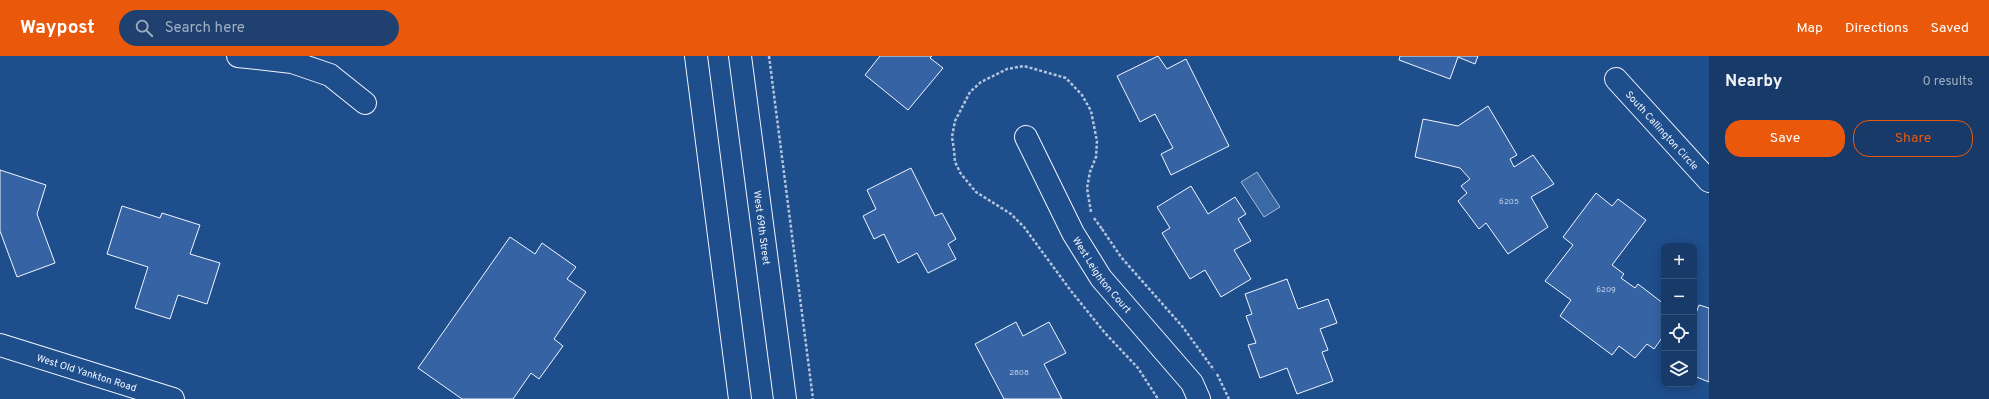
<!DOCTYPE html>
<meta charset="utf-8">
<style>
:root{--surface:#173a69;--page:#20416f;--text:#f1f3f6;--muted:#9eadc0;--line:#36547d;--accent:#ea580c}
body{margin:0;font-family:Overpass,sans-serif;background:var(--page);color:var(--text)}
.controls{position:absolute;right:12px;bottom:12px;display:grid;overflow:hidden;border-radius:8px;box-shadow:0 2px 10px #0003}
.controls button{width:36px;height:36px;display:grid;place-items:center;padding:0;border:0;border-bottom:1px solid var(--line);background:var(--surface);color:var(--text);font:20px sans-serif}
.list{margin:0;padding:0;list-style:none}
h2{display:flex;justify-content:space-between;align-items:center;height:52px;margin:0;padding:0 16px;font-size:17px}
h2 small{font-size:13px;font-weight:400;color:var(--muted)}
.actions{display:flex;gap:8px;padding:12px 16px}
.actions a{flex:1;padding:9px 0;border:1px solid var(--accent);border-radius:16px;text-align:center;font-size:14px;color:var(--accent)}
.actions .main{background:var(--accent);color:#fff}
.icon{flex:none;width:22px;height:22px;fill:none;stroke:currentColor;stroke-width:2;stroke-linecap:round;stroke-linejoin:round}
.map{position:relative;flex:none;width:1709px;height:343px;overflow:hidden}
header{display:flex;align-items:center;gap:24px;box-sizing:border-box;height:56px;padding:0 20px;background:var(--accent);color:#fff}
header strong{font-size:19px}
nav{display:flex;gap:22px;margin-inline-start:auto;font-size:14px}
.search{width:280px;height:36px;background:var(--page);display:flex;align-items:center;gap:10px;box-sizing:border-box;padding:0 14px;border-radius:22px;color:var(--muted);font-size:15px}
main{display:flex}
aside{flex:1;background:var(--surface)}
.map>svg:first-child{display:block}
</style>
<header>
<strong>Waypost</strong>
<div class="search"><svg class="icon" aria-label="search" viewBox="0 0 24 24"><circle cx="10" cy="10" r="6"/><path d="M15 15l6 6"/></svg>Search here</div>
<nav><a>Map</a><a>Directions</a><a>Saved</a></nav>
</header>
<main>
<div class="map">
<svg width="1709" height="343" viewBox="0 0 1709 343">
<rect width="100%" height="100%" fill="#1f4e8c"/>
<path fill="#3b69a3" stroke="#a8bbd7" d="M1257 116 1280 151 1264 161 1241 126Z"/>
<path fill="#3563a3" stroke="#f2f6ff" d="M880 0H932L930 2 943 12 908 54 865 19Z
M1158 0 1167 13 1186 3 1229 90 1171 119 1161 98 1173 92 1155 58 1140 66 1117 20Z
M1400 0H1478L1475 8 1458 1 1450 23 1399 4Z
M1488 50 1517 99 1510 103 1514 111 1533 99 1554 128 1531 141 1548 171 1508 198 1486 167 1479 173 1458 145 1467 137 1461 130 1470 123 1460 112 1415 101 1423 63 1458 70Z
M911 112 935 160 942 157 956 183 948 188 956 203 928 217 917 197 898 207 884 178 874 183 863 160 876 153 867 134Z
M0 114 46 129 37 158 55 207 17 221 0 175Z
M1191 130 1208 158 1235 141 1246 158 1238 163 1251 185 1234 194 1251 223 1221 241 1205 214 1190 223 1162 177 1170 172 1157 151Z
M1596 137 1612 150 1618 143 1646 164 1612 209 1624 218 1621 222 1635 232 1638 228 1664 248V279L1654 293 1647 288 1635 302 1619 290 1612 299 1560 260 1571 244 1545 225 1573 189 1563 181Z
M122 150 160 162 162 157 200 169 190 198 220 207 207 248 178 239 170 263 135 252 148 211 107 198Z
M510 181 535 198 542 187 576 211 567 223 586 236 554 283 563 290 539 323 531 317 513 343H462L418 312Z
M1287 223 1298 253 1328 243 1337 267 1320 273 1328 294 1322 296 1333 325 1297 338 1287 312 1260 322 1248 289 1256 287 1246 260 1252 258 1245 238Z
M1699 249 1709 252V326L1694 320V263Z
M1016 266 1023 280 1049 266 1066 297 1044 308 1062 343H1004L975 288Z"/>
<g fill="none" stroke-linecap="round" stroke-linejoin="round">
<defs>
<g id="minor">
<path d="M238 0 292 6 330 19 365 47"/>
<path id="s1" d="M1616 23 1709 125"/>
<path id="s2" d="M1026 81 1073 177 1101 222 1192 327 1199 343"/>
<path id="s3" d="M0 289 173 343"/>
</g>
<g id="major">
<path d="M696 0 740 343"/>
<path id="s4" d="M740 0 785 343"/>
</g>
</defs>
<use href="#minor" stroke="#f2f6ff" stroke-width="24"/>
<use href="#major" stroke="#f2f6ff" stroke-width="24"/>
<path stroke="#b3c4dc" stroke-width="2.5" stroke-dasharray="3 2" stroke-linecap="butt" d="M769 0 813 343
M1091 156 1087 132 1090 116 1096 101 1097 85 1091 55 1082 39 1066 22 1024 10 1007 13 981 26 970 36 955 65 952 81 954 94 955 106 961 118 976 136 1011 158 1024 171 1071 235 1105 277 1138 312 1158 343
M1094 162 1102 173
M1102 173 1121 201 1182 270 1214 314
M1217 318 1229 343"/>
<use href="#minor" stroke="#1f4e8c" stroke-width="22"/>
<use href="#major" stroke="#1f4e8c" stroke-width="22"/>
</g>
<g text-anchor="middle" stroke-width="3" stroke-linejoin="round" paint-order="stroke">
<g font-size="8" fill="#c3d1e8">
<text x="1509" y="148">6205</text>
<text x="1606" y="236">6209</text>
<text x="1019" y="319">2808</text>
</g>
<g font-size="10" fill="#f2f6ff" stroke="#1f4e8c">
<text dy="4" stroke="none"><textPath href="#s1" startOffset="69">South Callington Circle</textPath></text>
<text dy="4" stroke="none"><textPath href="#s4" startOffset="173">West 69th Street</textPath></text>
<text dy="4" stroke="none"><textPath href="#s2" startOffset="158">West Leighton Court</textPath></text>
<text dy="4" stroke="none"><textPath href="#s3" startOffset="91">West Old Yankton Road</textPath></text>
</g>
</g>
</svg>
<div class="controls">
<button>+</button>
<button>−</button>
<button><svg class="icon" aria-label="locate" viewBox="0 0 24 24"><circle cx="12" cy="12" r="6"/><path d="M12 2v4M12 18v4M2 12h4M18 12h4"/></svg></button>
<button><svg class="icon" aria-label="layers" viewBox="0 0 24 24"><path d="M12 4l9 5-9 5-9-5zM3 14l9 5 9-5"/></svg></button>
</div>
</div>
<aside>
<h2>Nearby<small>0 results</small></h2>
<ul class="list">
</ul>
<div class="actions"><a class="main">Save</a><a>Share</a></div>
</aside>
</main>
